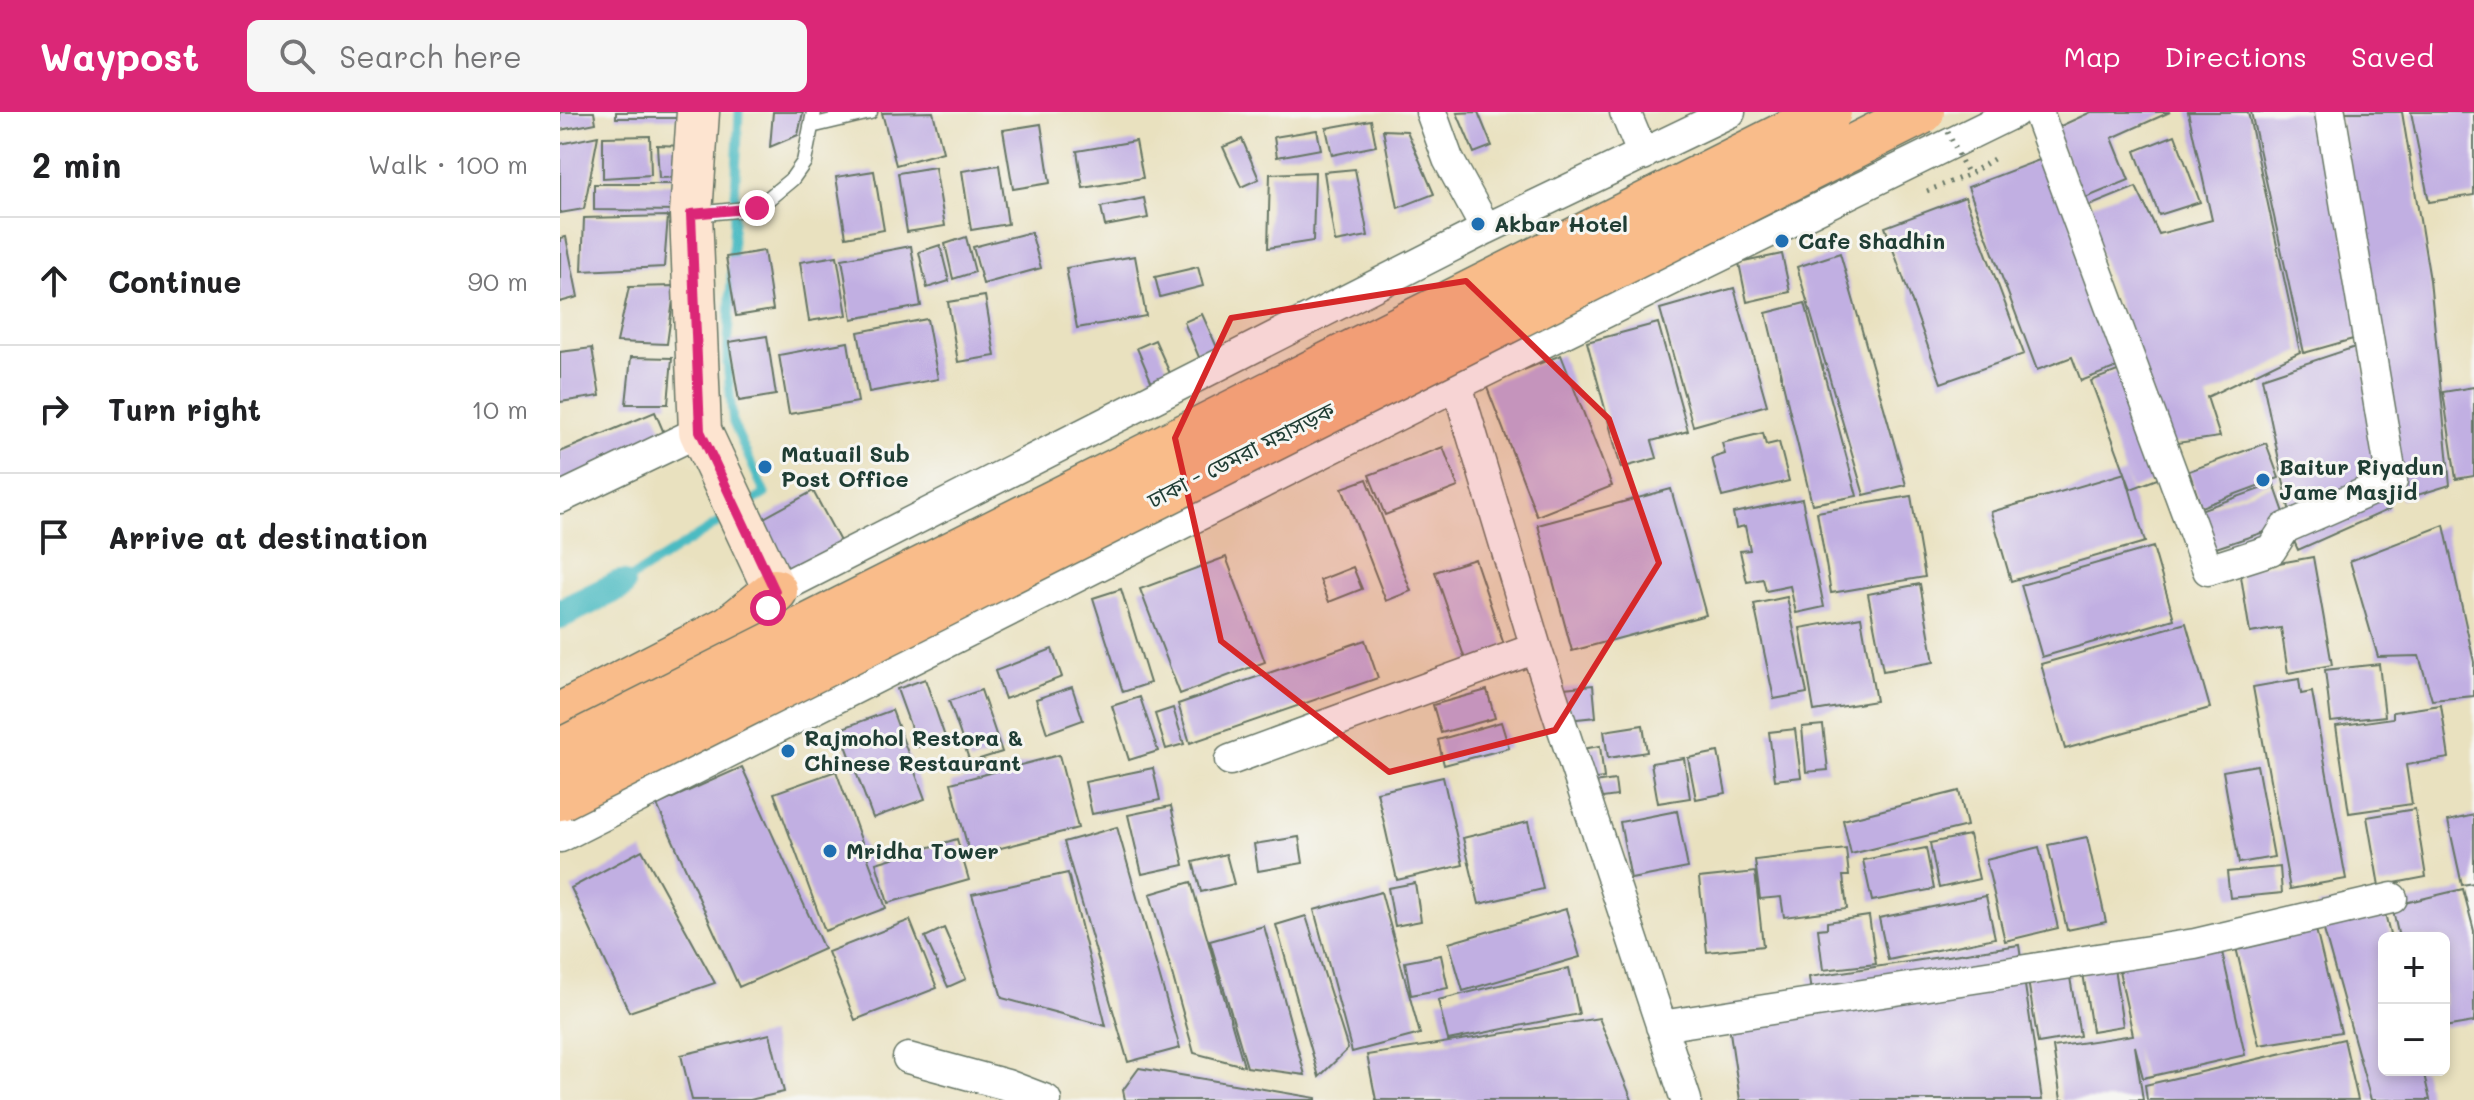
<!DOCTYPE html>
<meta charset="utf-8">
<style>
:root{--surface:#fff;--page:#f6f6f6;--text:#202124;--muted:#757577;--line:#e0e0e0;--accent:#db2777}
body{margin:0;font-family:Mali,"Noto Sans Bengali",sans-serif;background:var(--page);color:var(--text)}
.controls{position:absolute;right:24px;bottom:24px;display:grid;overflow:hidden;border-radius:12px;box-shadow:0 4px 12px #0003}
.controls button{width:72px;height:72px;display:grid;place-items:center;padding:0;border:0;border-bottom:2px solid var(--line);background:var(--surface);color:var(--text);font:40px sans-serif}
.stop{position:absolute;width:24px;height:24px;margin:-18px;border:6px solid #db2777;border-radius:50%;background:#fff}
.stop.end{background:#db2777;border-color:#fff;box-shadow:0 2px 8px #0008}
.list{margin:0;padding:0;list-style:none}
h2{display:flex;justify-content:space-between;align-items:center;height:104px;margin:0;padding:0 32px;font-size:34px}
h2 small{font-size:26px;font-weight:400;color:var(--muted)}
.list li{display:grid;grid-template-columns:52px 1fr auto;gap:24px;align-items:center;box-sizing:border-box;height:128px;padding:0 32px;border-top:2px solid var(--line)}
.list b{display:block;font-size:30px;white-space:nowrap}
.list em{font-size:26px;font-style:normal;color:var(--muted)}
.icon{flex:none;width:44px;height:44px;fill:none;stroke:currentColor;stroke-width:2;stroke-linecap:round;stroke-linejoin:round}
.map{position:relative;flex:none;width:1914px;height:988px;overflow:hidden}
header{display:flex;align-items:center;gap:48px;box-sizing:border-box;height:112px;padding:0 40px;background:var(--accent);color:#fff}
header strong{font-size:38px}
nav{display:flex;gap:44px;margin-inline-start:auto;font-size:28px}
.search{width:560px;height:72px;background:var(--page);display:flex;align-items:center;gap:20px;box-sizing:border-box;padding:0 28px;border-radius:12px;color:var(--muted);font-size:30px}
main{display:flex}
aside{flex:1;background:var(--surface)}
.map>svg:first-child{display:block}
</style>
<header>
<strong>Waypost</strong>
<div class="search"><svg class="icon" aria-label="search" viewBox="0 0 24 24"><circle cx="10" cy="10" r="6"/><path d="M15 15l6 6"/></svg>Search here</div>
<nav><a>Map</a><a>Directions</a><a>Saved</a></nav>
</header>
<main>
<aside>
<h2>2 min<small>Walk · 100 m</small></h2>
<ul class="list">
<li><svg class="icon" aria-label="ahead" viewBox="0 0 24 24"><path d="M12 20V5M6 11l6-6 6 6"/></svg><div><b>Continue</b></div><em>90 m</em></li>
<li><svg class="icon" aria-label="right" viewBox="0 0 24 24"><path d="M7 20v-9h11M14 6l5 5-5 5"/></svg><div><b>Turn right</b></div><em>10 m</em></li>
<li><svg class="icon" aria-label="arrive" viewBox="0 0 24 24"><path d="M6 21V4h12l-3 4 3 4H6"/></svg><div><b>Arrive at destination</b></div></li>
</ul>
</aside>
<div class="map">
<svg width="1914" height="988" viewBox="0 0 1914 988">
<rect width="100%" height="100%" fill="#f6f6f2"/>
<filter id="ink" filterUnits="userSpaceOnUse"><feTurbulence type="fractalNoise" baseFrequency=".0125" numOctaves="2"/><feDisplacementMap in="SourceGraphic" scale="16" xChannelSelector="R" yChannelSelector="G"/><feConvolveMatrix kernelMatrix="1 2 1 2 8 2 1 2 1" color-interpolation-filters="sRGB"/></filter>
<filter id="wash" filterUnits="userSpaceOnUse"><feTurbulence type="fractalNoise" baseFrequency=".006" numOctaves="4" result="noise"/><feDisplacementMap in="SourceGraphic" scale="32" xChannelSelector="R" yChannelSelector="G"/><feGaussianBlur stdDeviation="1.8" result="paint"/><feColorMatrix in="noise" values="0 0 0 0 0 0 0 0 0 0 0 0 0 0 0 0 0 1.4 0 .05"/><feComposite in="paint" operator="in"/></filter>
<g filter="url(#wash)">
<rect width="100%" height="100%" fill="#e9e1bf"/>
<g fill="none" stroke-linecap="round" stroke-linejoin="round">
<path stroke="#4cbbc2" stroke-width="9" d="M179 0 167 251 173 311 205 382 185 394
M60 473 169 404"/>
<path stroke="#4cbbc2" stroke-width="30" d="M0 502 60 473"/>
</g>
<g id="blocks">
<path fill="#c1afe2" d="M0 0H34L36 11 0 18Z
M56 0H121L122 6H56Z
M213 0H243L238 23 210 35Z
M373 0 383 40 336 53 322 1Z
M918 0 932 34 914 41 897 1Z
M1531 0H1610L1552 26 1569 68 1523 87 1494 17Z
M1628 0H1688L1740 240 1647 285 1660 325 1610 332 1524 96 1576 75 1599 122 1652 108Z
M1691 0H1763L1800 225 1744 241Z
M1779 0H1842L1870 168 1890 373 1841 388 1812 184Z
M1851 0H1914V83L1869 90Z
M811 8 816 34 772 43 766 16Z
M481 12 490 71 453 77 443 18Z
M757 18 761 37 717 45 714 25Z
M823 18 847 19 874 82 838 96Z
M1615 23 1640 90 1599 103 1575 39Z
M38 24 24 97 0 101V32Z
M90 24 91 63 43 66V25Z
M682 27 699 67 681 75 663 35Z
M576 29 583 66 523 76 517 39Z
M97 33 125 34 127 65 99 66Z
M1487 45 1565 252 1521 269 1512 245 1477 258 1408 75Z
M439 53 448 112 411 118 402 59Z
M375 55 385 114 347 120 338 61Z
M795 57 808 124 775 130 764 60Z
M314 59 324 118 286 125 276 65Z
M755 60 753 129 708 136 710 62Z
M34 72H121V99L34 98Z
M1405 85 1464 242 1381 271 1325 115Z
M584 86 588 106 545 114 541 95Z
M108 104 104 155 22 159 24 106Z
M471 120 481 156 423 172 413 135Z
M6 125 18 185 0 190V126Z
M406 125 415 160 393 167 385 132Z
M380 133 389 169 367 176 359 140Z
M351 134 361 194 292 207 282 147Z
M204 139 213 198 176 204 166 145Z
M1280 141 1346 373 1304 383 1237 155Z
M1222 142 1230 180 1187 190 1179 151Z
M277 144 287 203 249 209 240 150Z
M575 144 586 204 517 216 506 156Z
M638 155 643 174 600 185 595 165Z
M115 174 107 232 57 230 69 175Z
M1174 176 1207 293 1133 314 1100 197Z
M425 184 435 244 398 250 388 190Z
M1245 191 1297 384 1252 392 1206 201Z
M642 202 660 242 641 250 624 210Z
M367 207 378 267 309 280 298 220Z
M1098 211 1128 319 1092 329 1097 346 1061 356 1027 230Z
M207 224 216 283 179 289 169 230Z
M595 228 613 268 594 276 577 236Z
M288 230 298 290 229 302 219 243Z
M1801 233 1821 367 1731 406 1702 266Z
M32 236 40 284 0 290V240Z
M1001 243 1052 374 977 404 926 273Z
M71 245 112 246 108 292H66Z
M1568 255 1608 363 1571 377 1531 269Z
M1914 275V364L1896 367 1883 280Z
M95 300 107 328 0 373V340Z
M1203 321 1206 333 1219 330 1229 369 1162 385 1152 346 1165 342 1162 331Z
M1706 331 1719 366 1641 395 1629 359Z
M883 335 898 375 825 403 809 363Z
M1565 361 1585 430 1451 469 1431 400Z
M807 367 851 479 826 489 782 376Z
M1714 372 1728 412 1653 437 1640 398Z
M1819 373 1830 397 1738 438 1727 414Z
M1111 377 1146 503 1012 539 978 413Z
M253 379 282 433 220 466 191 413Z
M1351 384 1365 465 1271 481 1257 400Z
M1242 387 1264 495 1236 501 1230 474 1206 479 1203 467 1187 470 1180 439 1190 438 1185 414 1176 416 1173 401Z
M1884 413 1914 550V584L1872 588 1859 544 1818 545 1790 449Z
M1593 435 1614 507 1482 545 1461 473Z
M666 445 705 550 620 582 580 477Z
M1753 445 1772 553 1728 561 1721 516 1690 521 1680 458Z
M915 447 946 539 907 553 875 460Z
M793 455 802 477 769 490 760 468Z
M1360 472 1374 550 1323 559 1308 482Z
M561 477 590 571 563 580 533 486Z
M1227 485 1247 581 1214 587 1194 492Z
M1301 505 1316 589 1254 599 1240 516Z
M1626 511 1650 596 1505 637 1481 552Z
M805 528 818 566 630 631 618 592Z
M492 537 502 565 445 587 435 559Z
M1819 552 1825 604 1771 610 1765 558Z
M365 567 385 625 358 635 337 577Z
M1739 567 1741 582 1752 580 1786 767 1730 777 1693 575Z
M1033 573 1036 605 987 610 984 578Z
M512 575 523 608 487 621 476 587Z
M421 578 442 640 410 650 389 589Z
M927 578 935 606 881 621 873 593Z
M580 585 598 639 569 648 552 594Z
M1881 593 1889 646 1846 653 1852 692 1789 701 1776 614 1833 606V600Z
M613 596 624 632 606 637 595 602Z
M332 598 365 687 313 706 280 617Z
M941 610 949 636 884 653 878 628Z
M1083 613 1087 640 1048 646 1044 619Z
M1263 613 1268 658 1246 660 1242 615Z
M1235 617 1241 665 1215 668 1209 620Z
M1040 634 1044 666 1021 669 1016 638Z
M1158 640 1166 681 1136 687 1128 646Z
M499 643 518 716 410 744 391 671Z
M1124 646 1130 686 1098 691 1091 651Z
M1697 653 1714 745 1679 751 1663 659Z
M182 655 264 837 179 875 97 693Z
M593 656 600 688 532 702 525 670Z
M276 659 326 796 265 819 214 681Z
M883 665 903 753 837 768 817 680Z
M1055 668 1057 684 1014 690 1012 674Z
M1399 679 1407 714 1291 742 1283 708Z
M611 694 624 753 582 762 568 703Z
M1855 697 1866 765 1819 774 1807 705Z
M1117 699 1128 756 1071 767 1060 710Z
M1914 703V771L1902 773 1888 709Z
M968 710 983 777 919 792 903 726Z
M557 715 620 936 568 950 504 730Z
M1409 723 1419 767 1379 776 1370 731Z
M739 725 743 751 698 759 694 732Z
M1527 725 1546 810 1507 818 1488 733Z
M397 727 409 768 328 791 316 751Z
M1479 735 1498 816 1445 829 1426 748Z
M1366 736 1374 777 1312 789 1303 748Z
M1286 737 1289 764H1283L1287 797 1224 805 1221 785 1200 787 1195 748Z
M82 738 155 871 69 900 11 776Z
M666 742 674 772 641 780 633 750Z
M1720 755 1722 781 1670 786 1667 760Z
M1195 760 1203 834 1147 840 1139 766Z
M508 761 546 914 442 886 412 782Z
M631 770 684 954 634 941 590 782Z
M855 771 861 809 835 814 828 776Z
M1903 777 1914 819V910L1884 915V826H1839L1832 794Z
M821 780 860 922 792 940 754 798Z
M1426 784 1435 826 1328 848 1319 806Z
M1821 785 1831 826H1824V958H1863L1870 988H1811L1757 793Z
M1006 797 1020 845 903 879 889 831Z
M1751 797 1781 920 1699 933 1670 810Z
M746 804 788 937 759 965 716 813Z
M1309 804 1316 852 1263 858 1258 817 1267 816V810Z
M350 808 377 876 295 908 268 840Z
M704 814 745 963 687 955 650 829Z
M384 816 406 867 388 875 365 825Z
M1657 818 1685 943 1583 966 1575 934 1583 988H1501L1493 935 1573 923 1555 840Z
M1550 830 1563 914 1532 919 1519 835Z
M1459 833 1482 988H1180L1166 893 1251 881 1249 865Z
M1505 836 1520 924 1478 931 1464 843Z
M881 843 888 876 851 883 845 850Z
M1009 856 1019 902 888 928 878 888Z
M1039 906 1072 988H816L807 943Z
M210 922 224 980 190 988H132L121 943Z
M1784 927 1798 988H1587L1585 973Z
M579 956 756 986V988H565L563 978Z"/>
</g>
</g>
<g filter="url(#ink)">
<use href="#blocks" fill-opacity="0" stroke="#667665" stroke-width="2"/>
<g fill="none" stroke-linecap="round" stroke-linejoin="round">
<defs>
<path id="lane" d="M251 14 310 0
M135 102 197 96 232 67 244 50 254 0"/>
<path id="street" d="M871 0 888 47 926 117
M1065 0 1083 43
M1478 0 1648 458 1711 438 1725 416 1832 369 1770 0
M897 273 976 536 1126 988
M0 386 140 319
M209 497 215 479 926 117 1170 0
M670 648 976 536
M0 725 897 273 1455 0
M1101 914 1635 832 1832 786
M348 946 447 973 486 988"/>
<path id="secondary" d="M138 0 131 102 140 319 215 479"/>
<path id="primary" d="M0 603 170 515 215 479"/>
</defs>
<use href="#lane" stroke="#667665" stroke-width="17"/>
<use href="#street" stroke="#667665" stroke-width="33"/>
<use href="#secondary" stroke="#667665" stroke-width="45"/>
<use href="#primary" stroke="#667665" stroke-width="47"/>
<path stroke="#667665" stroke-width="5" stroke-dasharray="2 6" stroke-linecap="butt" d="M1367 79 1408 63 1437 45"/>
<use href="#lane" stroke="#fff" stroke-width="14"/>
<use href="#street" stroke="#fff" stroke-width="30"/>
<use href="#secondary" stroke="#fde4d0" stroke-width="42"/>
<use href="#primary" stroke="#f9bc8a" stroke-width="44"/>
<defs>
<path id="primary-bridge" d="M0 639 1269 0
M0 686 1362 0"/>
</defs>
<use href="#primary-bridge" stroke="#667665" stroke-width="47" stroke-linecap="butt"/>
<path stroke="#667665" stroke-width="5" stroke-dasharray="2 6" stroke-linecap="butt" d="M1388 20 1408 63"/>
<use href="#primary-bridge" stroke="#f9bc8a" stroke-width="44"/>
</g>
</g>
<g fill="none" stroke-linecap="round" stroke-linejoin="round" filter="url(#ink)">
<path stroke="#db2777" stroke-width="10" d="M197 96 131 102 140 319 215 479 208 496"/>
</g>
<path fill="#d62828" fill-opacity="0.2" stroke="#d62828" stroke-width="6" stroke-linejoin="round" d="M906 169 1049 307 1099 451 995 618 829 660 661 529 615 326 671 206Z"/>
<g fill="#1f6fb2" stroke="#f6f6f2" stroke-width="3">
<circle cx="918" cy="112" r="8"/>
<circle cx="1222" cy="129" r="8"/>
<circle cx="205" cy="355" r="8"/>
<circle cx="1703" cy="368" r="8"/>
<circle cx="228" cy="639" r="8"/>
<circle cx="270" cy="739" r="8"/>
</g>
<g text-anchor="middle" stroke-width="6" stroke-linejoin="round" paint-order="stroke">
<g font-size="22" font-weight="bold" fill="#1f3d34" stroke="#f6f6f2" text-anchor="start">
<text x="934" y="120">Akbar Hotel</text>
<text x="1238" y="137">Cafe Shadhin</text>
<text x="221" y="350">Matuail Sub<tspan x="221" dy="25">Post Office</tspan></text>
<text x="1719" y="363">Baitur Riyadun<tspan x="1719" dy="25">Jame Masjid</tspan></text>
<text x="244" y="634">Rajmohol Restora &amp;<tspan x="244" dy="25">Chinese Restaurant</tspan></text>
<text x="286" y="747">Mridha Tower</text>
</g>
<g font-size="22" fill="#1f3d34" stroke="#f6f6f2">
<text transform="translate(681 343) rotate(-27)" y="8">ঢাকা - ডেমরা মহাসড়ক</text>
</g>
</g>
</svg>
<div class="controls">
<button>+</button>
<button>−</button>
</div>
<div class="stop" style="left:208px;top:496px"></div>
<div class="stop end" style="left:197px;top:96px"></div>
</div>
</main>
